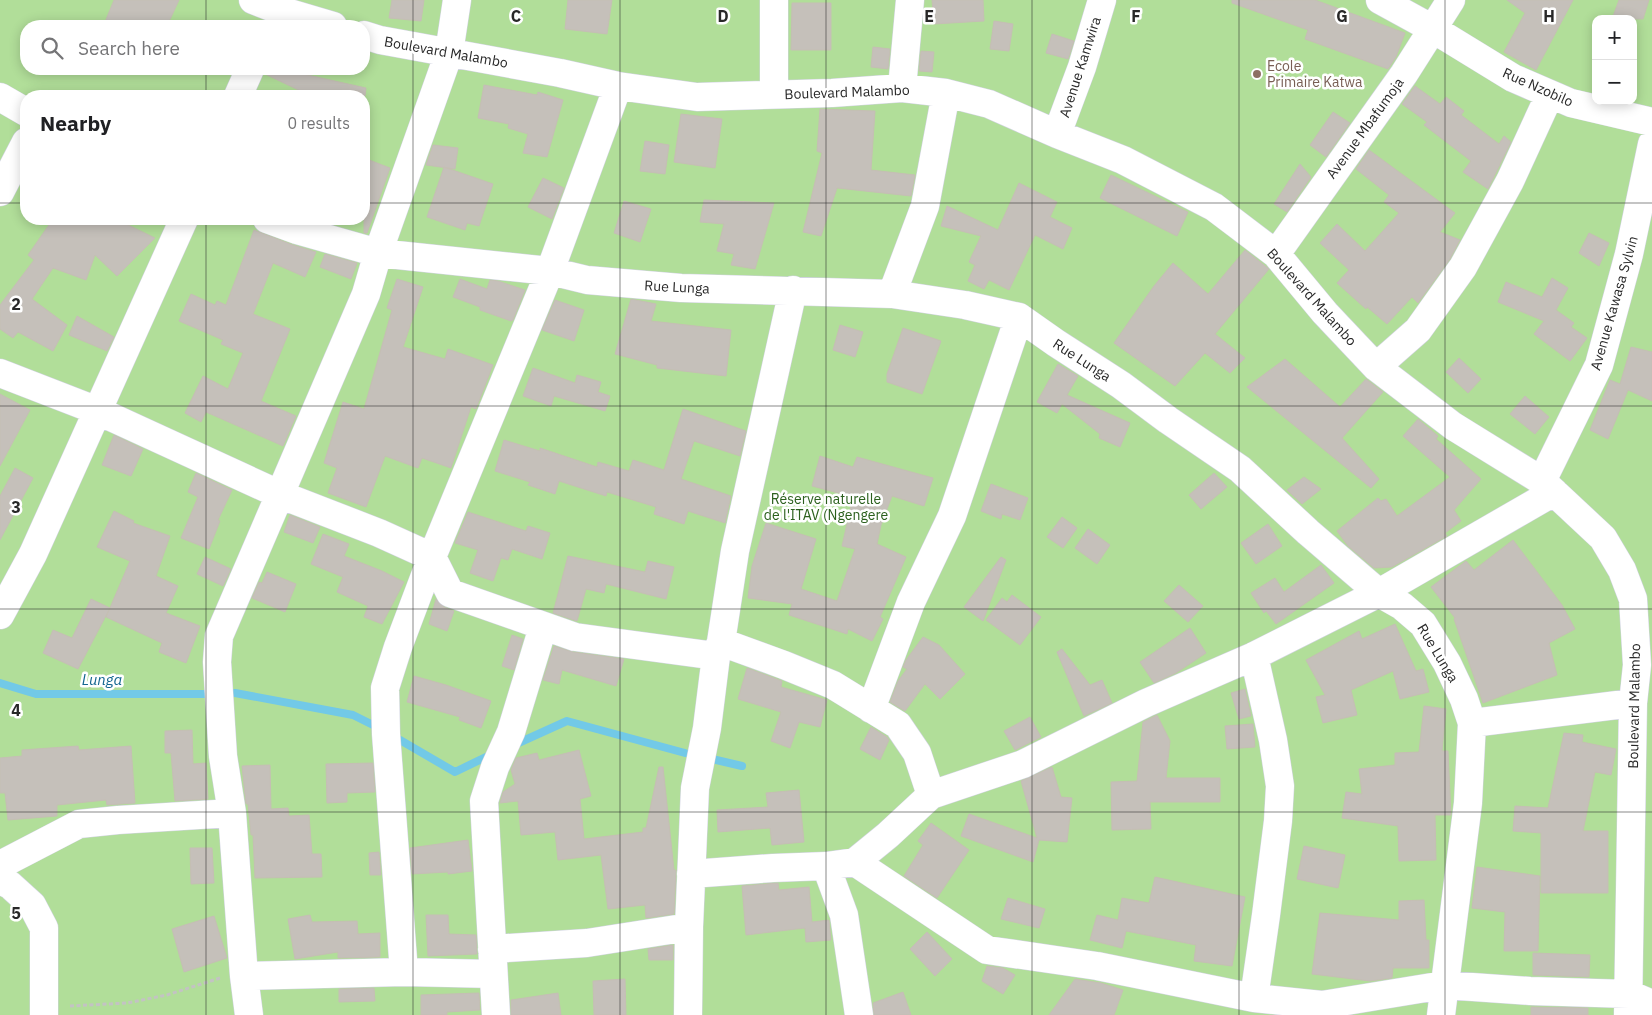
<!DOCTYPE html>
<meta charset="utf-8">
<style>
:root{--surface:#fff;--page:#f2f2f2;--text:#202124;--muted:#757577;--line:#e0e0e0}
body{margin:0;font-family:"IBM Plex Sans",sans-serif;background:var(--page);color:var(--text)}
.controls{position:absolute;right:15px;top:15px;display:grid;overflow:hidden;border-radius:10px;box-shadow:0 2px 12px #0003}
.controls button{width:45px;height:45px;display:grid;place-items:center;padding:0;border:0;border-bottom:1px solid var(--line);background:var(--surface);color:var(--text);font:25px sans-serif}
.list{margin:0;padding:0;list-style:none}
h2{display:flex;justify-content:space-between;align-items:center;height:65px;margin:0;padding:0 20px;font-size:21px}
h2 small{font-size:16px;font-weight:400;color:var(--muted)}
.icon{flex:none;width:28px;height:28px;fill:none;stroke:currentColor;stroke-width:2;stroke-linecap:round;stroke-linejoin:round}
.map{position:relative;flex:none;width:1652px;height:1015px;overflow:hidden}
.search{position:absolute;background:var(--surface);box-shadow:0 2px 12px #0003;left:20px;top:20px;width:350px;height:55px;display:flex;align-items:center;gap:12px;box-sizing:border-box;padding:0 18px;border-radius:20px;color:var(--muted);font-size:19px}
.panel{position:absolute;background:var(--surface);box-shadow:0 2px 12px #0003;left:20px;top:90px;width:350px;height:135px;border-radius:20px}
.map>svg:first-child{display:block}
</style>
<div class="map">
<svg width="1652" height="1015" viewBox="0 0 1652 1015">
<rect width="100%" height="100%" fill="#eae3da"/>
<path fill="#b1de99" fill-rule="evenodd" d="M0 0H1652V1015H0ZM1596 19H1633V101H1596ZM26 26H364V69H26ZM26 96H364V219H26Z"/>
<g fill="none" stroke-linecap="round" stroke-linejoin="round">
<path stroke="#72c9e7" stroke-width="8" d="M0 683 36 694H206
M235 693 353 715 375 726
M400 740 455 772 492 754
M514 745 567 721 685 753
M712 759 742 766"/>
</g>
<path fill="#c5c0ba" stroke="#c5bfb4" d="M114 0H179L167 26H115L105 22Z
M392 0H424L421 21 389 18Z
M568 0H612L607 34 565 29Z
M932 0H983L984 21 934 24Z
M1232 0H1315L1405 33 1396 57 1388 69 1305 39 1308 30 1232 3Z
M1507 0H1573L1536 70 1504 52 1525 13Z
M1619 0H1649L1643 19H1612Z
M792 3H831V50H791Z
M994 21 1013 24 1009 51 990 49Z
M1052 34 1074 41 1068 59 1046 53Z
M873 47 890 49 888 69 871 67Z
M921 51 934 52 932 72 919 71Z
M265 69H281L366 88 365 96H311L265 74Z
M484 85 537 95 538 92 563 100 547 157 523 153 528 134 508 128 509 124 478 118Z
M1415 86 1440 104 1446 97 1464 111 1461 115 1499 144 1504 136 1511 142 1488 189 1463 172 1471 161 1424 125 1427 122 1402 104Z
M820 109 875 111 871 170 915 175 911 196 837 188 821 236 803 232 822 153 817 151Z
M1333 112 1350 123 1326 157 1310 145Z
M681 114 722 119 715 168 674 162Z
M645 141 669 145 665 174 640 171Z
M433 145 458 148 455 169 426 165Z
M1369 150 1455 213 1440 232 1460 240 1450 259 1418 303 1412 297 1387 324 1367 307 1366 309 1337 283 1349 270 1320 243 1337 224 1365 251 1399 213 1384 202 1389 195 1356 169Z
M364 158 390 168 367 233H364Z
M1300 164 1311 177 1287 212 1274 204Z
M444 167 493 184 479 226 467 223 465 230 427 217Z
M1111 175 1188 212 1177 236 1100 198Z
M543 178 564 188 552 219 528 207Z
M1019 183 1057 202 1050 217 1072 228 1063 249 1035 235 1009 290 989 280 984 289 968 281 975 265 969 262 981 236 941 226 947 206 998 230Z
M704 200 774 203 755 269 731 265 734 254 717 251 724 224 700 222Z
M624 201 651 209 640 242 614 233Z
M53 219H116L155 238 117 276 95 255 86 280 53 268 32 299 67 325 53 351 18 332 13 338 0 329V305L34 260 28 255Z
M254 230 293 245 316 252 305 277 273 263 253 314 290 329 261 401 296 416 283 446 206 412 201 422 185 413 203 376 228 389 243 353 221 344 223 340 179 321 191 294 215 305 217 301 226 305Z
M1589 233 1609 243 1599 266 1579 253Z
M1245 250 1269 269 1215 334 1245 358 1230 373 1205 353 1175 386 1114 343 1154 286 1173 263 1208 294Z
M325 254 357 263 351 279 320 267Z
M1552 278 1568 288 1556 310 1574 323 1571 327 1587 338 1570 361 1534 334 1544 321 1498 302 1506 282 1542 297Z
M397 279 423 287 403 347 445 359 448 349 493 365 476 409 471 407 451 468 422 458 418 468 385 456 366 507 328 493 337 468 324 463 343 402 364 409 392 310 387 308Z
M460 279 487 289 490 280 498 281 525 290 513 320 511 321 480 310V307L453 297Z
M631 299 656 304 651 321 731 330 726 376 657 368V365L615 354Z
M555 300 584 310 574 341 542 330Z
M77 316 114 337 107 351 69 335Z
M840 325 863 332 855 357 833 350Z
M903 328 941 341 922 394 887 382V374Z
M1631 347 1652 352V401L1628 390 1608 439 1590 430 1610 380 1620 384Z
M1459 358 1481 379 1468 393 1446 372Z
M1285 359 1340 407 1366 379 1383 392 1342 438 1379 479 1371 488 1247 387Z
M1058 364 1078 376 1067 395 1130 423 1120 447 1099 438 1100 434 1062 404 1057 413 1037 402Z
M533 368 575 383 577 375 601 382 598 392 610 396 605 411 554 396 551 406 523 396Z
M0 394 30 410 0 466Z
M1525 396 1549 417 1535 434 1510 414Z
M683 409 746 431 740 456 694 441 681 479 731 496 725 523 688 511 684 524 654 514 656 507 607 492 606 496 559 481 555 494 528 485 530 482 495 471 504 440 540 451V448L597 467 598 462 629 471 633 460 664 470Z
M1418 419 1438 436 1436 439 1481 479 1454 510 1461 521 1445 533 1447 536 1392 567 1374 568 1348 546 1337 531 1378 498 1381 501 1386 499 1397 516 1450 477 1403 436Z
M114 435 143 449 131 476 102 465Z
M820 456 853 467 857 457 933 478 924 506 892 496 881 525 877 544 906 557 880 617 883 619 872 641 848 629 847 634 789 615 792 604 748 598 752 566 766 523 816 539 801 589 837 601 855 549 842 546 853 497 812 486Z
M15 468 33 478 0 540V496Z
M196 473 232 490 218 520 220 521 209 549 181 538 198 497 188 492Z
M1214 473 1227 487 1201 509 1189 495Z
M1304 477 1321 489 1302 504 1287 490Z
M991 484 1028 498 1020 520 1002 514 1001 519 981 511Z
M114 511 134 521 133 523 170 536 156 576 178 586 166 613 200 626 186 663 159 652 162 643 106 617 130 561 97 547Z
M468 512 526 531 528 526 550 533 542 559 512 549 508 560 501 558 493 581 470 573 478 550 455 543Z
M290 515 320 527 313 543 284 532Z
M1062 517 1077 528 1063 548 1047 537Z
M1268 524 1282 546 1256 564 1241 543Z
M1088 529 1110 545 1097 564 1075 548Z
M323 534 349 544 344 556 382 571 404 582 382 624 364 617 368 606 337 592 343 577 311 564Z
M1513 540 1562 605 1575 629 1549 643 1557 675 1483 703 1454 619 1455 618 1431 587 1466 561 1474 570Z
M568 556 645 572 648 561 674 567 666 599 606 584 604 593 586 589 577 621 553 613Z
M205 557 231 569 223 586 197 574Z
M1001 557 1006 560 983 621 964 607Z
M1321 565 1334 583 1276 624 1266 611 1264 613 1251 593 1275 578 1284 592Z
M267 572 296 584 285 612 252 598 259 582 262 583Z
M1179 585 1203 606 1188 622 1164 601Z
M1012 595 1041 617 1020 645 986 620 1002 598 1007 602Z
M91 599 110 608 78 669 43 653 53 630 72 638Z
M436 599 444 607 454 611 447 631 429 624Z
M1395 624 1416 671 1423 669 1429 692 1400 699 1393 671 1351 690 1357 715 1323 723 1316 697 1325 695 1306 660 1359 631 1362 639Z
M1190 628 1206 653 1176 673 1154 683 1140 662Z
M512 635 523 639 514 670 502 666Z
M923 637 939 645 965 674 940 699 925 684 905 711 890 702 898 681 907 669 903 667 906 660Z
M554 646 573 652 624 659 616 686 562 670 559 684 543 680Z
M1062 649 1090 685 1102 680 1112 703 1084 716 1057 652Z
M747 668 782 681 781 687 827 700 820 727 799 722 790 748 771 741 781 712 738 699Z
M414 676 446 685 491 701 481 728 459 720 460 717 407 702Z
M1245 689 1251 716 1239 719 1231 693Z
M1424 706 1446 709 1442 751H1448L1451 815H1435L1436 860 1399 861 1398 826 1342 818 1346 792 1362 794 1359 769 1395 765V753L1419 752Z
M1157 715 1170 741 1166 778H1220V802H1150L1151 829 1112 830 1111 782 1137 781 1143 722Z
M1030 717 1041 737 1015 750 1004 731Z
M1253 724 1255 747 1227 749 1225 726Z
M871 727 887 737 889 740 880 760 860 749Z
M192 730 193 764 206 763 208 799 175 801 171 753H165V731Z
M1564 733 1583 735 1582 742 1616 749 1611 775 1595 772 1583 831H1608V893H1541V833L1513 831 1515 806 1548 808Z
M78 746 79 750 131 746 135 803 107 805 106 800 57 805V816L8 820 5 793H0V758L22 756V750Z
M579 750 591 796 580 799 584 839 643 832V828H646L659 767H663L674 870H676L674 914 646 918 645 905 608 909 601 855 558 860 555 832 521 835 518 801 500 803 503 792 515 784 511 770 516 758 537 753 539 760Z
M373 763 375 792 347 793V802L327 803 326 764Z
M270 765 271 809 288 808 289 816 309 815 312 854H321L322 877 255 878 253 835H251L248 804H246L242 766Z
M1052 767 1061 797 1072 798 1067 842 1039 840 1033 862 961 836 969 814 1037 838 1021 781Z
M799 790 804 842 772 845 770 828 718 832 717 810 768 807 766 793Z
M931 823 969 850 937 898 904 876 923 845 918 841Z
M468 840 472 871 448 874V872L412 874 410 848Z
M1304 846 1345 855 1338 888 1297 879Z
M190 848H212L214 883 191 884Z
M379 852 381 875H370L369 853Z
M1477 867 1540 876 1538 951H1504L1505 912 1472 908Z
M1155 877 1245 897 1232 966 1194 961 1196 945 1126 931 1122 948 1090 940 1097 915 1118 920 1122 898 1149 903Z
M778 883 779 890 809 887 812 922 829 920 831 940 806 942 805 928 746 935 742 886Z
M1008 898 1045 909 1039 928 1001 919Z
M1424 900 1426 940H1429V968H1393L1392 978 1370 981 1312 974 1320 913 1399 920V901Z
M310 915 312 922 357 921 358 934 380 933V957L338 958V952L295 959 288 919Z
M426 915H448L449 934 476 935 477 954 428 956Z
M214 916 227 958 184 972 172 929Z
M927 932 952 959 935 976 910 949Z
M673 945V960H649L648 949Z
M1533 953 1590 955 1589 977 1533 975Z
M987 966 1003 968 1015 975 1003 994 982 981Z
M625 979 626 1015H594L593 981Z
M1075 979 1101 983 1123 990 1114 1015H1049Z
M374 988 375 1001 339 1002V989Z
M903 992 911 1015H874L873 1003Z
M479 993 480 1010 447 1012V1015H421V995Z
M558 993 561 1015H511V1000Z
M1531 1007 1588 1008V1015H1531Z"/>
<g fill="none" stroke-linecap="round" stroke-linejoin="round">
<defs>
<path id="minor" d="M253 0 276 9 333 26
M774 0V94
M1380 0 1433 29 1513 78 1571 103 1652 122
M364 35 380 40 560 73 618 86 697 97 832 93 902 88 946 93 989 104 1057 134 1123 160 1214 207 1276 254 1325 313 1376 367 1453 426 1542 481 1603 538 1622 570 1633 599 1637 665 1633 703 1628 1015
M902 88 910 0
M238 96 250 69
M0 97 26 112
M1057 134 1082 67 1102 0
M0 192 26 142
M267 219 297 230 378 253 550 271 587 280 681 288 892 294 965 305 1019 317 1056 343 1121 385 1168 420 1240 469 1308 532 1379 593 1402 606 1423 624 1447 663 1464 699 1472 723 1468 803 1441 1015
M1276 254 1404 74 1451 0
M892 294 925 206 946 93
M1376 367 1418 330 1463 267 1510 181 1550 94
M0 373 98 411 281 495 379 533 432 557 450 593 575 637 716 656
M1542 481 1599 365 1629 254 1652 144
M0 615 33 554 184 219
M721 642 784 665 833 685 898 725 917 753 931 795
M871 709 911 602 952 516 1019 317
M1472 723 1633 703
M855 862 888 835 931 795 1023 764 1146 703 1254 656 1379 593 1554 492
M0 865 79 824 118 820 232 813
M826 866 844 915 859 1015
M691 874 773 868 826 866 855 862 987 950 1097 966 1254 998 1322 1005
M0 880 10 885 32 905 44 928V1015
M492 949 587 943 689 927
M404 972 386 734 385 688 398 647 432 557 550 271 618 86
M244 976 404 972 493 974
M1254 998 1266 915 1278 821 1280 786 1273 740 1254 656
M1306 1012 1322 1005 1444 985 1530 991 1629 994 1652 1004
M249 1015 244 976 232 813 223 756 217 662 219 636 366 294 378 253 449 53 457 0
M496 1015 484 801 495 767 511 732 543 627
M688 1015 689 927 695 788 707 728 716 656 721 642 735 551 793 290"/>
</defs>
<use href="#minor" stroke="#d0d3e0" stroke-width="29"/>
<path stroke="#c3c3c3" stroke-width="3" stroke-dasharray="4 2.5" stroke-linecap="butt" d="M70 1006 127 1003 167 995 220 978"/>
<use href="#minor" stroke="#fff" stroke-width="28"/>
</g>
<path fill="none" stroke="#282828" stroke-width="1" stroke-opacity="0.55" d="M206 0V26M413 0V1015M620 0V1015M826 0V1015M1032 0V1015M1239 0V1015M1445 0V1015M206 69V96M0 203H26M364 203H1652M206 219V1015M0 406H1652M0 609H1652M0 812H1652"/>
<circle fill="#8d6e63" stroke="#fff" stroke-width="2" cx="1257" cy="74" r="5"/>
<g text-anchor="middle" stroke-width="5" stroke-linejoin="round" paint-order="stroke">
<g font-size="14" fill="#282828" stroke="#fff">
<text transform="translate(446 52) rotate(10)" y="5">Boulevard Malambo</text>
<text transform="translate(1080 67) rotate(-72)" y="5">Avenue Kamwira</text>
<text transform="translate(1538 87) rotate(24)" y="5">Rue Nzobilo</text>
<text transform="translate(847 92) rotate(-2)" y="5">Boulevard Malambo</text>
<text transform="translate(1365 128) rotate(-54)" y="5">Avenue Mbafumoja</text>
<text transform="translate(677 287) rotate(3)" y="5">Rue Lunga</text>
<text transform="translate(1312 297) rotate(48)" y="5">Boulevard Malambo</text>
<text transform="translate(1614 303) rotate(-74)" y="5">Avenue Kawasa Sylvin</text>
<text transform="translate(1082 360) rotate(33)" y="5">Rue Lunga</text>
<text transform="translate(1438 653) rotate(59)" y="5">Rue Lunga</text>
<text transform="translate(1634 706) rotate(-89)" y="5">Boulevard Malambo</text>
</g>
<g font-size="14" fill="#785e54" stroke="#fff" text-anchor="start">
<text x="1267" y="71">Ecole<tspan x="1267" dy="16">Primaire Katwa</tspan></text>
</g>
<g font-size="14" fill="#2b601d" stroke="#fff">
<text x="826" y="504">Réserve naturelle<tspan x="826" dy="16">de l'ITAV (Ngengere</tspan></text>
</g>
<g font-size="15" font-style="italic" fill="#146690" stroke="#fff">
<text x="102" y="685">Lunga</text>
</g>
</g>
<g font-size="16" text-anchor="middle" font-weight="bold" fill="#282828" stroke="#fff" stroke-width="5" stroke-linejoin="round" paint-order="stroke">
<text x="516" y="22">C</text>
<text x="723" y="22">D</text>
<text x="929" y="22">E</text>
<text x="1136" y="22">F</text>
<text x="1342" y="22">G</text>
<text x="1549" y="22">H</text>
<text x="16" y="310">2</text>
<text x="16" y="513">3</text>
<text x="16" y="716">4</text>
<text x="16" y="919">5</text>
</g>
</svg>
<div class="controls">
<button>+</button>
<button>−</button>
</div>
<div class="search"><svg class="icon" aria-label="search" viewBox="0 0 24 24"><circle cx="10" cy="10" r="6"/><path d="M15 15l6 6"/></svg>Search here</div>
<section class="panel">
<h2>Nearby<small>0 results</small></h2>
<ul class="list">
</ul>
</section>
</div>
